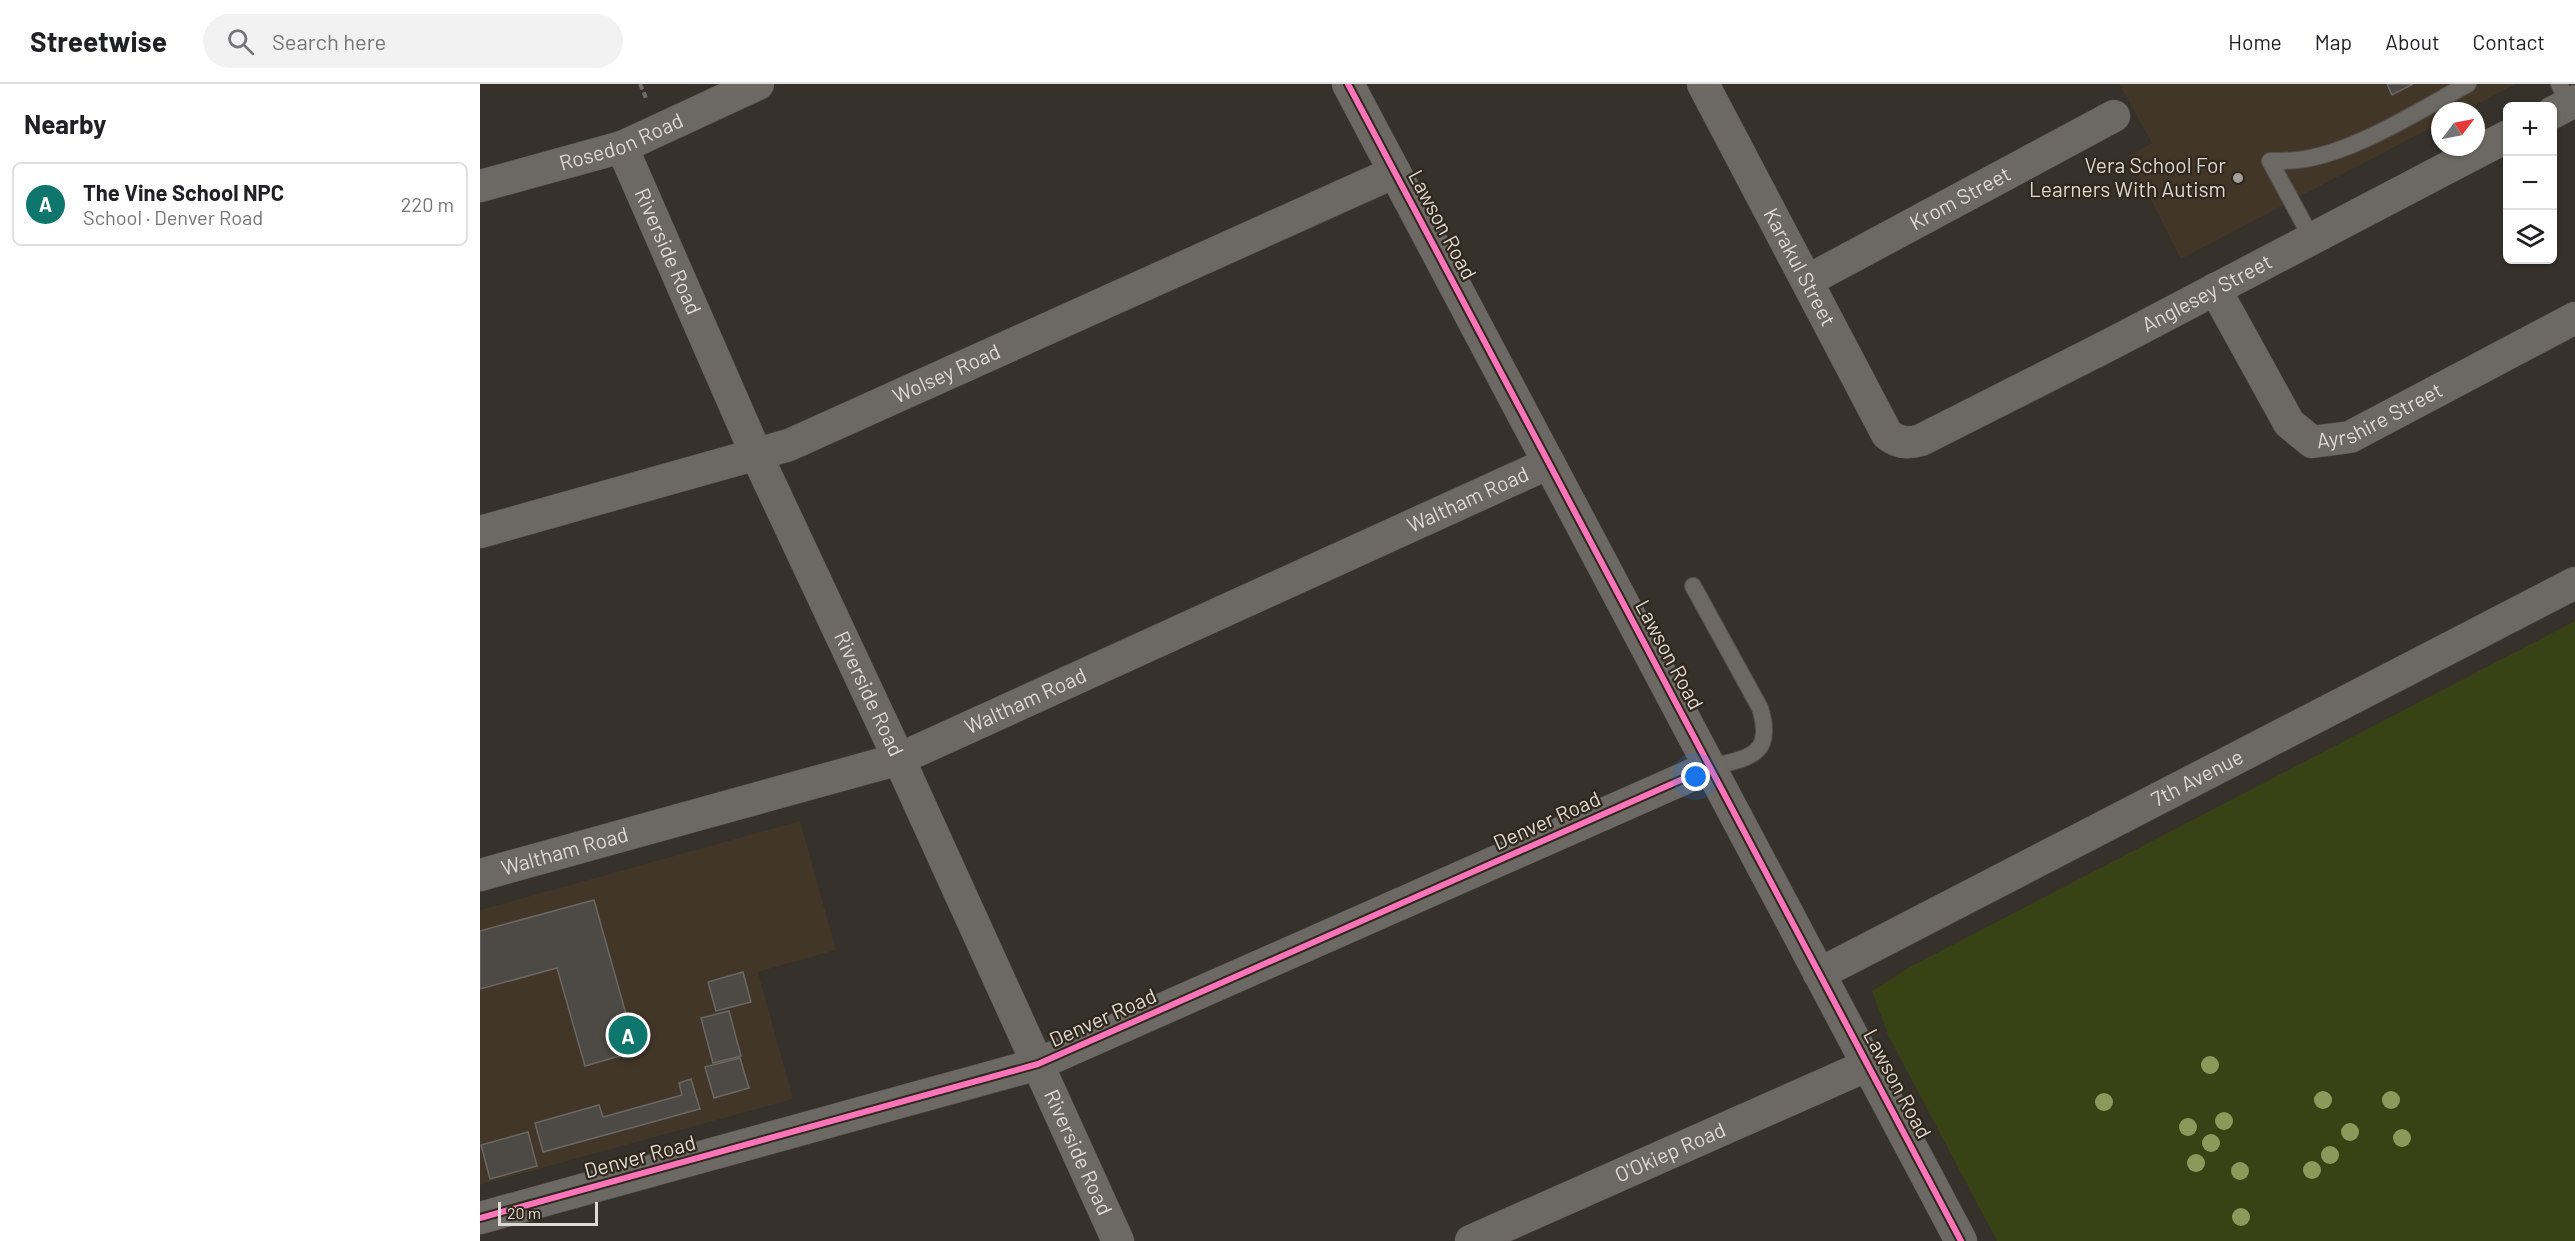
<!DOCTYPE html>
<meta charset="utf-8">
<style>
:root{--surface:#fff;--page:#f2f2f2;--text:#202124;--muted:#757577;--line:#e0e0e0;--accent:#0f766e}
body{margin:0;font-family:Barlow,sans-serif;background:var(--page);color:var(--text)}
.controls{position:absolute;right:18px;top:18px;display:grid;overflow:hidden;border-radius:9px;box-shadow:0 2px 4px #0004}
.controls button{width:54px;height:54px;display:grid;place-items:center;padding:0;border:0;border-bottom:2px solid var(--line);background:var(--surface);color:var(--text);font:30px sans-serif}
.compass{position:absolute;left:1951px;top:18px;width:54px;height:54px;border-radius:50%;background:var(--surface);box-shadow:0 2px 4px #0004;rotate:58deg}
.scale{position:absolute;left:18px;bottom:15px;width:100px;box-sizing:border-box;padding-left:6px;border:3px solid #ded9d2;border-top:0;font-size:16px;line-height:21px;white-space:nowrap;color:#ded9d2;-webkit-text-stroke:4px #30271d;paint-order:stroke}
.you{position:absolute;left:1216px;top:693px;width:21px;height:21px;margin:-15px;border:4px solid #fff;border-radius:50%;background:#1a73e8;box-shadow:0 0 0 9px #1a73e833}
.badge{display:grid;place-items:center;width:39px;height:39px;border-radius:50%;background:var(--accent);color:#fff;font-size:20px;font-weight:700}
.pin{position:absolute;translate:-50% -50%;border:3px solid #fff;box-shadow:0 2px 6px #0006}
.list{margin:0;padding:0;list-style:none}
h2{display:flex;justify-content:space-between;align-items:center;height:78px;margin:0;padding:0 24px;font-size:26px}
h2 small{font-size:20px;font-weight:400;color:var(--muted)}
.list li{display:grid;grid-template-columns:39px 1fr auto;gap:18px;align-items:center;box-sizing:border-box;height:84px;margin:0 12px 12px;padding:0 12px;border:2px solid var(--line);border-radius:9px}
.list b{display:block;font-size:22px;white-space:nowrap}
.list p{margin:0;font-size:20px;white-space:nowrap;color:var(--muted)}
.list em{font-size:20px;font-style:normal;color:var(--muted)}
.icon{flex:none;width:33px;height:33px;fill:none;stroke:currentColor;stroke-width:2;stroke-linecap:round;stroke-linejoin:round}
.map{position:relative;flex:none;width:2095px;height:1157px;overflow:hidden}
header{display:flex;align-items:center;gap:36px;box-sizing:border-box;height:84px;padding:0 30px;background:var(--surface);border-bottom:2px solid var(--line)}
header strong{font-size:28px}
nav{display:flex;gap:33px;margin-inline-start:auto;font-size:21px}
.search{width:420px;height:54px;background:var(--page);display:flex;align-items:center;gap:15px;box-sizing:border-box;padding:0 21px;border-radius:33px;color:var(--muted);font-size:22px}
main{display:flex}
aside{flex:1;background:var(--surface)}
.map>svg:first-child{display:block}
</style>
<header>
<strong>Streetwise</strong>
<div class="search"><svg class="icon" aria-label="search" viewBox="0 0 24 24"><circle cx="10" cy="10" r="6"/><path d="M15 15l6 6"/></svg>Search here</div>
<nav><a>Home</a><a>Map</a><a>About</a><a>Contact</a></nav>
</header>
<main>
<aside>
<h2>Nearby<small></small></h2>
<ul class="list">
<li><span class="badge">A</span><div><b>The Vine School NPC</b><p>School · Denver Road</p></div><em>220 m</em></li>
</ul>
</aside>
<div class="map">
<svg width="2095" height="1157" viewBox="0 0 2095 1157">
<rect width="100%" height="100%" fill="#36312b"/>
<path fill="#423628" d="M1639 0H2036L1984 27H1960V39L1701 175 1649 72 1672 59Z
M320 737 356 866 278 888 313 1015 0 1101V826Z"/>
<path fill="#384215" d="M2095 537V1157H1517L1408 951 1392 907 1428 884Z"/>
<path fill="#4d4944" stroke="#6c6762" stroke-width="1.5" d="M1907 0H1933L1912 11Z
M114 816 153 955 147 957 150 969 105 982 77 884 0 905V847Z
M263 888 271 918 236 927 228 898Z
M249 927 261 972 233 979 221 934Z
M260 974 269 1004 234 1014 225 983Z
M211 995 220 1025 63 1068 55 1039 119 1021 123 1033 202 1011 199 999Z
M48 1048 57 1082 10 1095 1 1061Z"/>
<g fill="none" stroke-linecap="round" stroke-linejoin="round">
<defs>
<path id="service" d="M2079 0 2089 20
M1832 155 1790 77C1799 77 1809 77 1818 76 1872 70 1940 26 1988 0
M1213 502 1280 624C1295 672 1268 674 1230 683"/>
<g id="minor">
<path d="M868 0 1481 1157"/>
<path id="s1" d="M1223 0 1407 350C1417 359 1428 360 1441 356L1627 262 2028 52"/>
<path d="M2072 29 2095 17"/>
<path id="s2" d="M142 63 277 372 419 675 638 1157"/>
<path id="s3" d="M0 102 142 63 278 0"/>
<path id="s4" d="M1327 197 1634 32"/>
<path id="s5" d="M1735 205 1809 339 1832 358 1870 353 2095 234"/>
<path id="s6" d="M0 448 309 361 915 88"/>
<path id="s7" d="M0 791 419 675 1069 379"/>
<path id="s8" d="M1339 890 2095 499"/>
<path d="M0 1134 558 980 1230 683"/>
<path id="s9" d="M991 1157 1388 981"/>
</g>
</defs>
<use href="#service" stroke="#534f4a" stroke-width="18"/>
<use href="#minor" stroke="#534f4a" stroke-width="33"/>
<path stroke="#706c69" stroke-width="4" stroke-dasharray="6 3" stroke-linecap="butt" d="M160 0 167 16"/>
<use href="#service" stroke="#6c6864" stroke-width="16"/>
<use href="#minor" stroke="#6c6864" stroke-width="32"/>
<defs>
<path id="cycleway" d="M868 0 1481 1157
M0 1134 558 980 1230 683"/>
</defs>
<use href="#cycleway" stroke="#30271d" stroke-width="10"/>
<use href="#cycleway" stroke="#fb73b8" stroke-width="6"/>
</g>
<g fill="#8b9a5b">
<circle cx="1730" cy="981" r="9"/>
<circle cx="1843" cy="1016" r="9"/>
<circle cx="1911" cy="1016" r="9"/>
<circle cx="1624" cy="1018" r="9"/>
<circle cx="1744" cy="1037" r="9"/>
<circle cx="1708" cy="1043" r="9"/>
<circle cx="1870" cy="1048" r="9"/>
<circle cx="1922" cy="1054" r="9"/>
<circle cx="1731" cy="1059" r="9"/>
<circle cx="1850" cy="1071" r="9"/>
<circle cx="1716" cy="1079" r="9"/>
<circle cx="1832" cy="1086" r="9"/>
<circle cx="1760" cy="1087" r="9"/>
<circle cx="1761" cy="1133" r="9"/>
</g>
<circle fill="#a39e98" stroke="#30271d" stroke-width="2" cx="1758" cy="94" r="6"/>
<g text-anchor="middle" stroke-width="4.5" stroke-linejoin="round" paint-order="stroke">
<g font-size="21" fill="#ded9d2" stroke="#30271d">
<text dy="7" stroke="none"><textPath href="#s3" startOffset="148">Rosedon Road</textPath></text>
<text dy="7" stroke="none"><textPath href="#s4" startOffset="174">Krom Street</textPath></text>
<text transform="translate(962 141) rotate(62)" y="7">Lawson Road</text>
<text dy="7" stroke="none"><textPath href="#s2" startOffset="114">Riverside Road</textPath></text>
<text dy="7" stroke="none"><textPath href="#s1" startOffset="207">Karakul Street</textPath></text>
<text dy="7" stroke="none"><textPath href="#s1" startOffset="753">Anglesey Street</textPath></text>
<text dy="7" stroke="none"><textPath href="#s6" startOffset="494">Wolsey Road</textPath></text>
<text dy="7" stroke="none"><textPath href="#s5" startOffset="256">Ayrshire Street</textPath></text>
<text dy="7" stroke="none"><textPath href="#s7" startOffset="1060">Waltham Road</textPath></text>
<text transform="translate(1189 571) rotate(62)" y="7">Lawson Road</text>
<text dy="7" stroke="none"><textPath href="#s2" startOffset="600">Riverside Road</textPath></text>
<text dy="7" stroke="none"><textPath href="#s7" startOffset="574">Waltham Road</textPath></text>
<text dy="7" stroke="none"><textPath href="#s8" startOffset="426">7th Avenue</textPath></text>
<text transform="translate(1067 737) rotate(-24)" y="7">Denver Road</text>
<text dy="7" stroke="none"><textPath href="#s7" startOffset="88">Waltham Road</textPath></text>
<text transform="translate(623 934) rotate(-24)" y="7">Denver Road</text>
<text transform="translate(1417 1000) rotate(62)" y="7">Lawson Road</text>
<text dy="7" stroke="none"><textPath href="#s2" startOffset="1104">Riverside Road</textPath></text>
<text dy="7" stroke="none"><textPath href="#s9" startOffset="218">O'Okiep Road</textPath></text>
<text transform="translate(160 1073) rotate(-15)" y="7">Denver Road</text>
</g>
<g font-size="21" fill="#ded9d2" stroke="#30271d" text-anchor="end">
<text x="1746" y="89">Vera School For<tspan x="1746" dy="24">Learners With Autism</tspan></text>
</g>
</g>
</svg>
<div class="controls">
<button>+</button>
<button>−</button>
<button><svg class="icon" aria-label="layers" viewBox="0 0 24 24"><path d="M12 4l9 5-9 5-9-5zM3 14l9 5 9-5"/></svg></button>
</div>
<svg class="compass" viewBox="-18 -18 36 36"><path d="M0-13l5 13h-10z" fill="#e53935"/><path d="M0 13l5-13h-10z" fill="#757577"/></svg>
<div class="scale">20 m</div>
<div class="you"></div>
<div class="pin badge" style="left:148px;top:951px">A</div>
</div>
</main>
